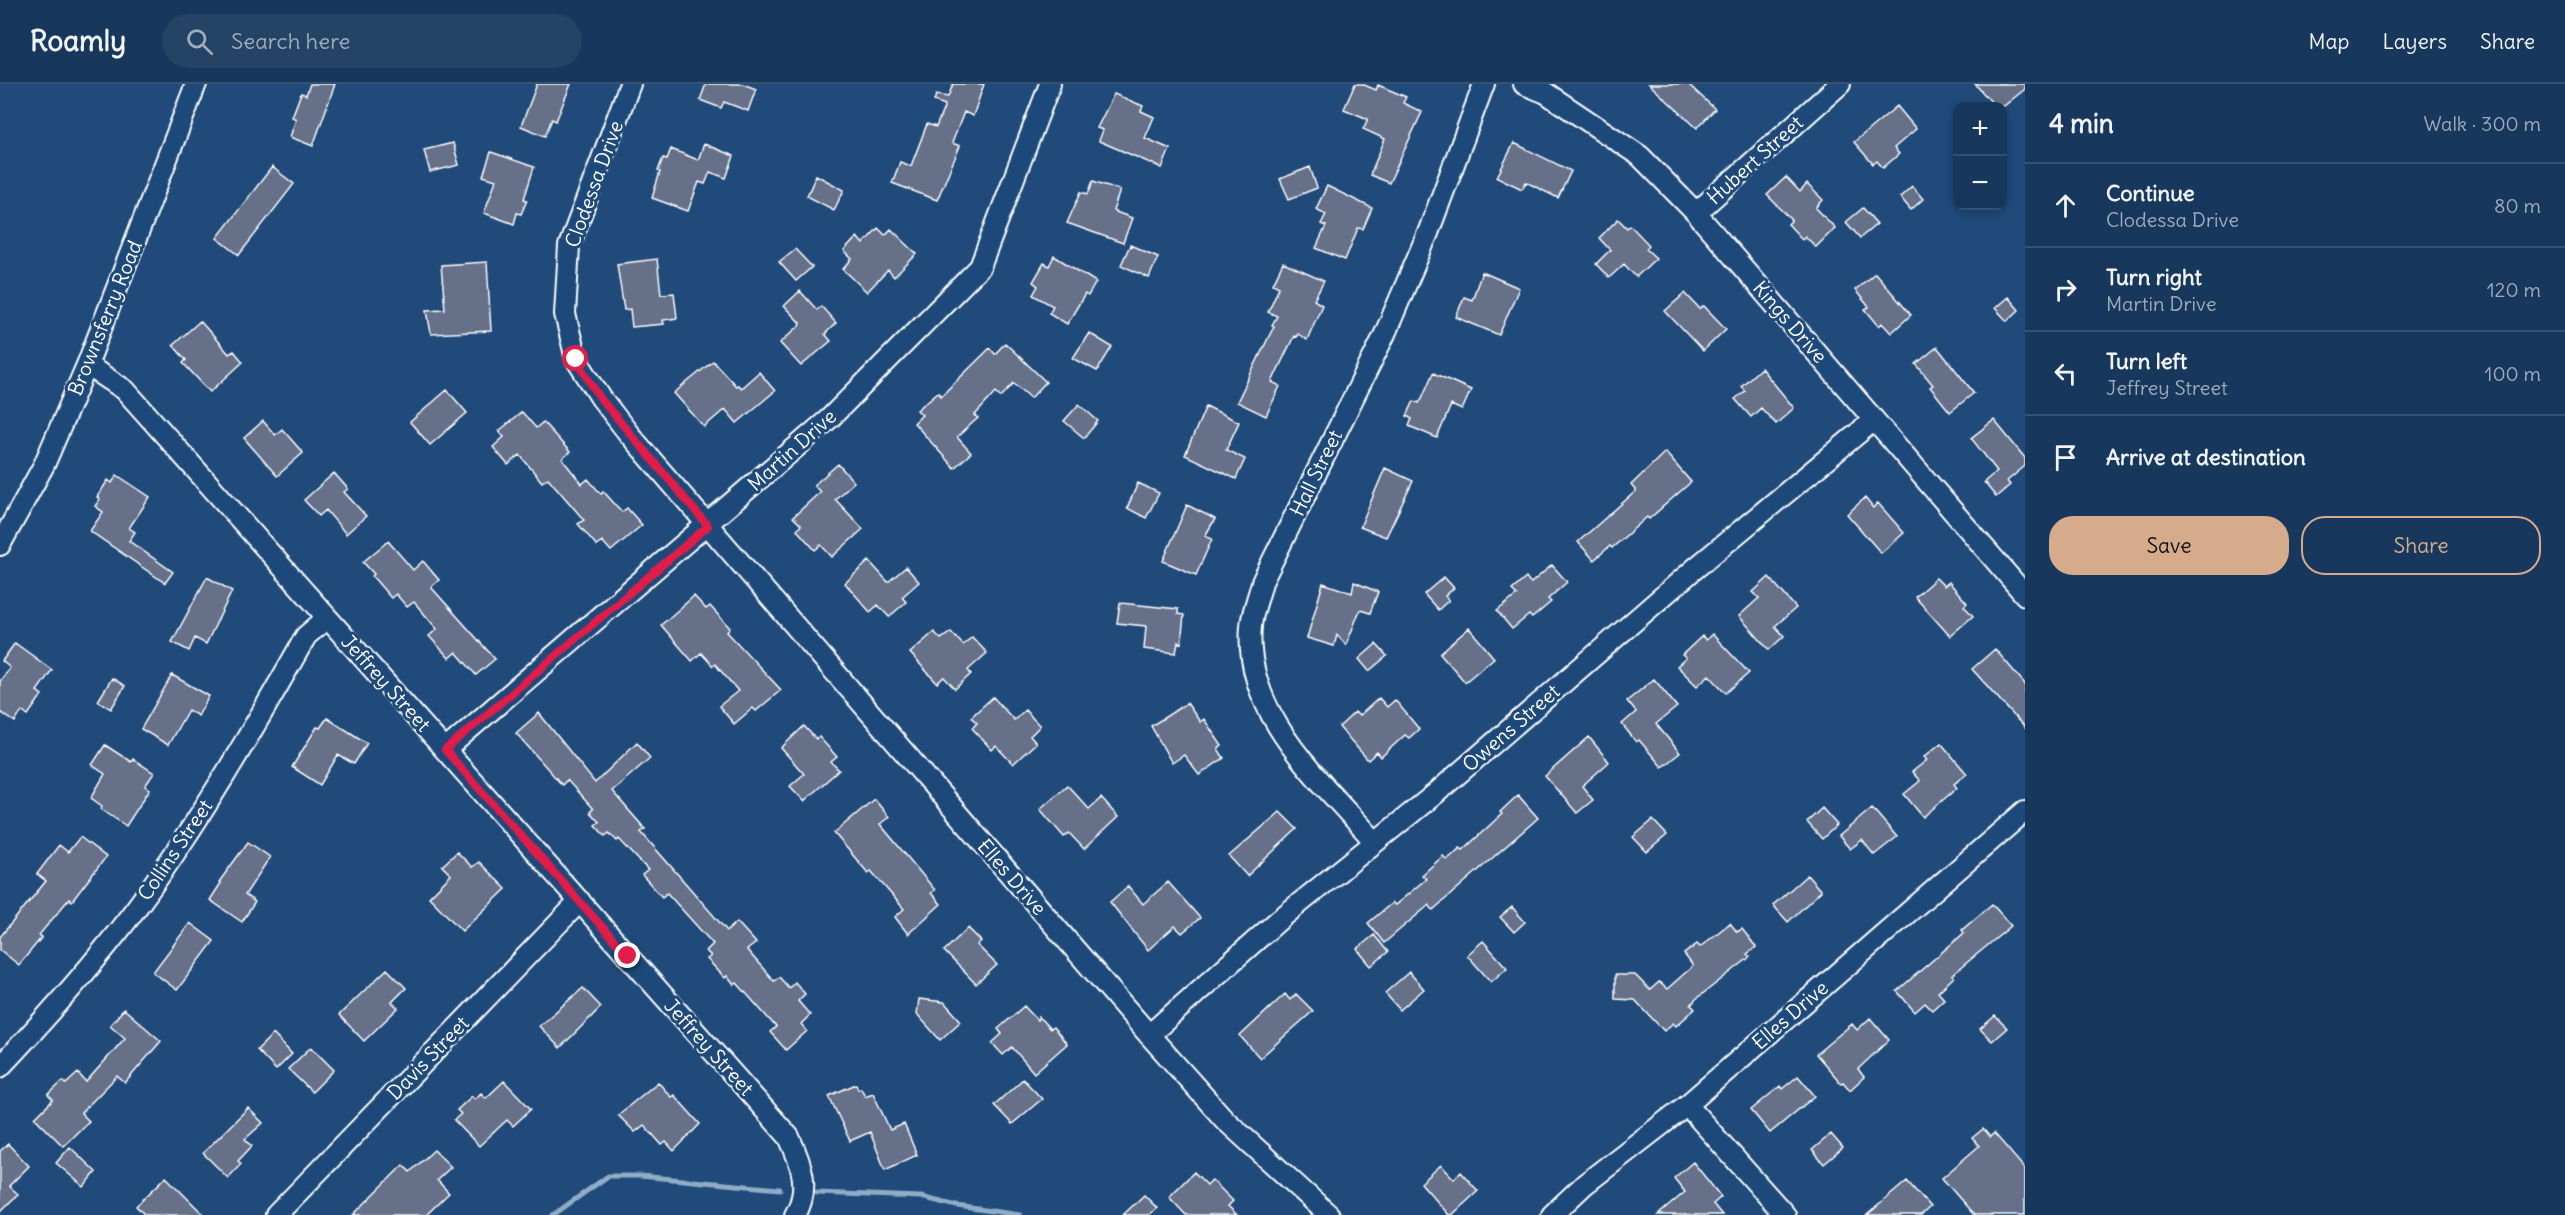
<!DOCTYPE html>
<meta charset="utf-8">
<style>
:root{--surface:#17385c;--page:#244365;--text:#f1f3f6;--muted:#9eacbb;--line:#365272;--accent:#d6ab8b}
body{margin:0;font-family:Delius,sans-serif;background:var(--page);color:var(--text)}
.controls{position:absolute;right:18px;top:18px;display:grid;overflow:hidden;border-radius:12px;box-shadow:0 3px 9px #0003}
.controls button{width:54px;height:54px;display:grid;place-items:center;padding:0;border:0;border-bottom:2px solid var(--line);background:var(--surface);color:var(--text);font:30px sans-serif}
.stop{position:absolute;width:18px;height:18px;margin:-14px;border:4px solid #e11d48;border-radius:50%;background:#fff}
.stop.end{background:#e11d48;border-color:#fff;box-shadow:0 2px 6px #0008}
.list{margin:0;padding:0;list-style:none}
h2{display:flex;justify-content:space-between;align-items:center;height:78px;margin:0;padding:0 24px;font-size:26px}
h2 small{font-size:20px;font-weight:400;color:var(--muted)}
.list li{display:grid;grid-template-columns:39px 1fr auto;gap:18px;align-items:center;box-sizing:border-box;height:84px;padding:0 24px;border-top:2px solid var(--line)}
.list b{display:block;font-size:22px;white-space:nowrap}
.list p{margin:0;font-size:20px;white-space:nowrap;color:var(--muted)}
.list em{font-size:20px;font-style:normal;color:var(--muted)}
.actions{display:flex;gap:12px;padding:18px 24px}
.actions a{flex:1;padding:14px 0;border:2px solid var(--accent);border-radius:24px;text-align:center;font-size:21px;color:var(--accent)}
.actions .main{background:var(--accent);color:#111}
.icon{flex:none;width:33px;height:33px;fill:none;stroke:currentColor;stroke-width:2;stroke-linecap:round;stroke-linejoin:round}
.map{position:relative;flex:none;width:2025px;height:1131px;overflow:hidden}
header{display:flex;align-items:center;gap:36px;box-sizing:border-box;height:84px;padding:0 30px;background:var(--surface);border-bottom:2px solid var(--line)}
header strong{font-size:28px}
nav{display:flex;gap:33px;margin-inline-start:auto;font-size:21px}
.search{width:420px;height:54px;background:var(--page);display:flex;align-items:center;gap:15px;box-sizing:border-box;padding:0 21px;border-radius:33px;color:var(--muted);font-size:22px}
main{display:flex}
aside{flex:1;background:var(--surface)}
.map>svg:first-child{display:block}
</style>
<header>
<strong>Roamly</strong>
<div class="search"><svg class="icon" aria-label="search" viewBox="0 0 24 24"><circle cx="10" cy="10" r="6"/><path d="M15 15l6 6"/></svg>Search here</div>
<nav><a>Map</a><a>Layers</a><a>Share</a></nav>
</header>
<main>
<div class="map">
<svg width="2025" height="1131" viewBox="0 0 2025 1131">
<rect width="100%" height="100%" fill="#1f4a7a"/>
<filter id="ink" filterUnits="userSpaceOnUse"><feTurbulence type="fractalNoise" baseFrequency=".0167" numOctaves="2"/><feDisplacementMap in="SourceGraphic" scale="12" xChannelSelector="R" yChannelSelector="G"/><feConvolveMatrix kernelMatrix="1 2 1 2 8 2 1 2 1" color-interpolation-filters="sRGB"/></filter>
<g filter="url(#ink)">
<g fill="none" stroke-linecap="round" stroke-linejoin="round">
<path stroke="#90acc7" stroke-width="5" d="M817 1109 921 1113 957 1122 1020 1131
M553 1131 608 1092H640L780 1105"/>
</g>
<path fill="#666f88" stroke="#fff" stroke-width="1.5" d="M310 0H335L313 62 290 53 296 35 292 33 301 9 306 11Z
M537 0H571L556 37 552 35 545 52 521 42Z
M706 0H743L756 5 748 27 724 18 721 24 700 16Z
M953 0H984L973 32 964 28 952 59 960 62 937 116 892 99 900 78 911 82 927 40 936 43 945 21 934 17 936 11 948 13Z
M1355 0H1362L1376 6 1378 1 1406 13 1403 19 1422 28 1389 99 1370 91 1385 55 1363 45 1368 35 1344 25Z
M1649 0H1688L1715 25 1697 44Z
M1975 0H2025V5L2004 22H1995Z
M1114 10 1143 22 1141 27 1154 33 1145 54 1170 65 1162 84 1099 57 1103 46 1097 44Z
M1897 22 1916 45 1894 64 1899 70 1883 84 1877 77 1873 80 1854 58Z
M453 59 459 81 430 88 424 66Z
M1514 59 1571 87 1558 114 1526 98 1522 105 1497 93Z
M704 60 734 72 726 94 710 88 705 100 699 98 688 127 652 114 660 88 658 87 663 74 667 75 671 65 698 76Z
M491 68 534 83 524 115 527 116 521 130 517 129 514 140 484 129 496 96 483 92Z
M272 83 294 100 239 171 217 154Z
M1310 83 1317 104 1289 115 1280 95Z
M816 91 844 106 834 126 807 112Z
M1786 93 1800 108 1807 100 1823 116 1816 124 1835 144 1816 163 1805 152 1802 155 1788 140 1792 136 1767 111Z
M1093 97 1120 106 1113 127 1132 134 1123 159 1067 139 1081 108 1088 110Z
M1327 102 1372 124 1363 145 1358 144 1345 176 1316 164 1326 142 1321 140 1326 130 1316 125Z
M1912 102 1923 115 1911 126 1900 113Z
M1863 124 1877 140 1860 154 1846 138Z
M1618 135 1627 144 1630 141 1649 161 1646 165 1656 174 1636 193 1624 180 1609 194 1596 180 1610 166 1599 154Z
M878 144 885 151 891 145 917 170 894 193 888 186 867 208 843 185 852 175 844 167 857 153 863 160Z
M1130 161 1158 173 1149 194 1121 181Z
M795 165 812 183 796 197 779 178Z
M1054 172 1096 198 1088 212 1085 210 1067 240 1049 229 1053 222 1033 211 1038 202 1033 198 1044 179 1049 182Z
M657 175 661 210 674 209 677 234 663 236 664 240 632 243 630 225 624 226 617 180Z
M487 178 491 247 431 250 427 226 445 225 441 181Z
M1283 179 1324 197 1314 216 1322 221 1307 256 1298 250 1296 253 1294 252 1272 298 1280 302 1266 332 1237 318 1274 242 1272 241 1277 232 1268 228 1279 203 1273 200Z
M1482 188 1519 204 1499 251 1456 233 1464 213 1472 216Z
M1875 189 1911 231 1891 249 1882 239 1879 242 1865 225 1869 223 1855 206Z
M800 207 817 226 821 222 836 239 825 250 831 257 801 282 780 259 801 240 784 222Z
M1685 209 1700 225 1704 222 1726 245 1703 267 1665 227Z
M2008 213 2019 226 2007 237 1995 224Z
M200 237 229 270 234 267 243 278 210 308 183 279 186 276 173 261Z
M1089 249 1112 263 1097 287 1073 274Z
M1005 259 1046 298 1031 314 1014 299 1001 313 996 308 975 331 978 334 957 353 971 369 954 384 914 339 922 331 917 326 938 308 941 312 990 264 995 270Z
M1937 263 1974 309 1950 328 1930 303 1933 301 1916 280Z
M713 277 736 302 738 301 741 304 759 288 775 307 737 339 725 325 704 343 674 309Z
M1761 284 1794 324 1776 340 1761 324 1751 333 1735 315 1745 307 1741 302Z
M1433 289 1471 306 1462 326 1451 321 1437 354 1409 342 1412 335 1407 332 1414 317 1419 319 1422 314Z
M447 306 467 329 430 361 410 338Z
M1079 320 1098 337 1084 354 1064 337Z
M1206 322 1239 338 1226 366 1245 375 1236 395 1185 371Z
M522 328 536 344 543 338 570 368 562 375 582 400 588 395 601 410 603 407 622 428 627 424 642 441 611 467 602 457 597 462 578 440 584 436 548 394 542 398 520 371 508 381 493 363 504 353 499 347Z
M1994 336 2025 374V382L2007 397 2010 401 1996 413 1984 398 1997 387 1971 354Z
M263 337 275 351 282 345 303 369 277 392 244 354Z
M1665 368 1691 398 1649 435 1647 433 1612 464 1610 462 1594 476 1578 458 1636 407 1631 401Z
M838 380 854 398 835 415 863 445 832 473 821 461 815 466 797 446 801 441 793 433 820 408 814 401Z
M1385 384 1413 397 1386 453 1360 443Z
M334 389 348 405 344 408 366 432 346 450 326 426 319 432 304 416Z
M117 391 150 413 129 444 135 448 129 457 173 488 165 499 90 447 103 428 95 422 100 415 97 413 108 396 112 399Z
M1138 399 1159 409 1146 434 1127 424Z
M1865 414 1873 424 1878 419 1904 449 1881 469 1847 430Z
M1187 421 1215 435 1205 452 1212 455 1196 491 1163 477Z
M388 457 413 486 423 477 439 496 431 503 495 575 476 591 456 568 449 574 429 552 437 545 414 518 407 523 396 510 391 514 372 492 374 490 363 478Z
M869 477 888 498 906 483 919 498 902 513 906 518 889 533 878 521 870 528 845 499Z
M1552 481 1567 498 1548 515 1551 518 1532 534 1529 531 1512 545 1497 527 1517 511 1512 506 1526 494 1531 499Z
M207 493 232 507 206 560 195 554 189 567 172 558Z
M1444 493 1454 504 1445 512 1449 516 1438 526 1424 510Z
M1769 493 1796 524 1775 542 1784 552 1769 566 1739 532 1759 514 1753 508Z
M1936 494 1944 502 1949 498 1967 519 1964 522 1973 532 1950 552 1915 513Z
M1354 498 1378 508 1370 529 1360 526 1346 561 1337 551 1334 562 1307 554 1323 499 1352 509Z
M694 512 706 525 710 522 730 544 727 548 781 606 756 627 753 624 734 640 719 622 738 607 715 580 713 582 701 569 692 577 661 541Z
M1120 519 1178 525V530L1184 531 1181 559 1178 558 1176 569 1144 565 1146 542 1117 539Z
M1469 544 1494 574 1465 598 1440 569Z
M934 548 941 555 951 548 963 561 972 553 987 569 968 586 971 590 955 605 944 593 937 599 910 569Z
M1712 550 1749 589 1726 609 1709 591 1697 602 1677 582 1686 574 1682 571 1702 552 1706 556Z
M15 559 52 586 37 607 42 611 28 631 22 627 15 638 0 628V597L10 584 2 577Z
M1376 560 1387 572 1369 587 1359 575Z
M1995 565 2025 600V644L1972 585Z
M172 591 209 612 198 632 188 626 168 661 141 645Z
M112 594 125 602 111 625 98 617Z
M1654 595 1677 623 1656 640 1680 669 1662 683 1639 656 1636 658 1622 640 1636 628 1627 617Z
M993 613 1014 636 1025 626 1040 642 1030 652 1036 659 1013 680 996 662 992 666 972 644 977 639 971 633Z
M1379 614 1387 623 1395 616 1419 645 1409 654 1405 651 1381 673 1377 668 1368 676 1339 643 1355 628 1359 632Z
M1187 619 1200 638 1204 635 1222 662 1218 665 1224 674 1199 691 1184 671 1172 679 1151 642Z
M539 629 595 699 637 658 650 674 612 707 645 745 641 748 727 847 737 838 756 859 747 866 774 897 779 893 789 904 795 898 805 910 798 917 810 931 801 940 807 947 786 966 770 948 776 943 737 899 734 901 727 892 725 894 707 875 711 872 706 867 713 860 667 809 662 813 642 791 648 786 619 755 617 757 609 749 605 752 595 741 599 738 590 728 593 725 567 696 562 701 516 649Z
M327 634 367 659 354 680 338 671 320 701 292 683 317 643 320 644Z
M804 642 816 655 819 653 837 673 831 678 839 686 804 717 790 702 804 690 781 664Z
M1589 653 1609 678 1582 702 1593 716 1577 729 1545 692Z
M1941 659 1967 690 1954 700 1957 704 1923 733 1904 710 1920 697 1912 688 1927 676 1924 673Z
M105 661 131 678 133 675 154 689 145 702 150 705 126 742 101 725 102 722 91 714 105 690 92 681Z
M1067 701 1089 725 1101 714 1118 733 1084 765 1069 749 1064 753 1040 725Z
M1518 711 1538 734 1433 826 1429 821 1384 859 1368 839 1392 819 1395 821 1426 795 1422 791 1443 772 1447 776 1460 764 1463 766 1502 730 1500 728Z
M874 715 889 733 880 740 935 806 931 809 941 820 908 850 895 833 904 825 871 787 868 789 834 749Z
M1822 724 1837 741 1822 755 1807 738Z
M1872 724 1897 753 1874 771 1862 756 1850 765 1839 752Z
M1280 728 1297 745 1247 792 1229 772Z
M1653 736 1667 751 1647 768 1633 753Z
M80 753 106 773 72 817 69 815 39 851 42 853 19 881 0 866V853L46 797 37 790 59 761 68 768Z
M248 758 270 773 245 811 255 818 242 838 210 816 221 799 219 798Z
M457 768 472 783 479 778 506 805 462 847 429 813 451 791 442 782Z
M1807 791 1821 807 1788 838 1773 821Z
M1168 798 1200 834 1182 849 1175 842 1148 866 1110 818 1128 802 1143 820Z
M1992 820 2011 842 1952 891 1954 893 1938 908 1944 915 1932 926 1925 919 1915 928 1897 907 1964 849 1962 846Z
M1512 823 1525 838 1514 848 1500 833Z
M190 839 214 857 177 906 153 888Z
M1730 839 1737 848 1742 845 1756 863 1747 870 1750 873 1696 915 1691 921 1695 925 1676 942 1673 939 1664 947 1635 916 1615 915V891H1635L1650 906 1659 898 1667 905 1693 882 1684 870 1697 860 1700 863Z
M968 844 981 857 977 861 997 881 976 900 944 867Z
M1374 851 1388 868 1371 882 1357 865Z
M1483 857 1507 884 1491 898 1467 871Z
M387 885 406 904 392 918 398 924 364 957 339 931Z
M1409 888 1424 905 1400 926 1385 909Z
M583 904 601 923 560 964 539 942Z
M1285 910 1290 916 1296 910 1313 927 1260 974 1240 952Z
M919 915 944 918 961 937 940 956 917 930Z
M1024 922 1037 936 1039 933 1050 945 1053 943 1067 960 1034 989 1012 963 1003 971 992 959 1002 950 998 945Z
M124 925 161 957 125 999 117 992 81 1029 89 1037 63 1062 35 1034 53 1016 48 1011 63 997 66 1000 78 989 86 998 125 954 110 941Z
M1995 932 2007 944 1992 957 1980 945Z
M1870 934 1889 956 1858 985 1864 993 1850 1006 1843 998 1841 999 1816 970 1852 940 1857 946Z
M273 950 292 970 276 986 257 966Z
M311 963 334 986 312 1008 288 985Z
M1798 992 1815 1012 1770 1049 1751 1026 1780 1002 1782 1005Z
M1023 995 1042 1015 1012 1040 994 1021Z
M504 997 531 1025 513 1042 507 1036 479 1062 454 1036 461 1030 457 1026 472 1012 475 1015 481 1009 486 1014Z
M658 998 671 1013 674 1011 700 1040 674 1067 666 1058 662 1061 644 1041 635 1048 618 1031Z
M856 1000 858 1005 861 1004 865 1012 873 1009 890 1046 904 1040 917 1071 885 1086 870 1048 850 1057 829 1012Z
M248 1024 263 1039 245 1055 252 1062 238 1077 241 1080 228 1094 203 1069Z
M1983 1045 1990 1053 1994 1049 2025 1085V1131H1974L1942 1094 1979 1062 1972 1054Z
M1831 1050 1843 1064 1824 1080 1812 1066Z
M8 1060 29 1082 9 1102 18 1110 0 1128V1067Z
M70 1063 96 1088 84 1103 56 1079Z
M434 1066 451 1083 437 1096 449 1109 426 1131H353L403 1081 410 1088Z
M1693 1078 1721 1113 1713 1120 1722 1131H1658L1685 1108 1674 1094Z
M1441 1081 1454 1095 1461 1088 1478 1107 1452 1131H1449L1421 1099Z
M1194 1088 1207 1101 1212 1096 1233 1117 1228 1122 1237 1131H1186L1169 1113Z
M166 1093 204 1131H145L136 1122Z
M1907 1097 1930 1123 1921 1131H1867Z
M1144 1111 1157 1124 1149 1131H1123Z"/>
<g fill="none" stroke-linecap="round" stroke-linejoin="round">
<defs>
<path id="minor" d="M630 0 569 162 565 230 576 275 601 314 629 350 1149 951 1225 1036 1329 1131
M1524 0 1546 9 1640 72 1696 129 2025 511
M1696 129 1840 0
M87 281 125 306 789 1053C801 1079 811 1104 795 1131
M0 461 44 381 87 281 196 0
M445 666 830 334 980 183 1050 0
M1375 758C1322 697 1243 631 1251 542 1252 528 1259 512 1262 498L1384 252 1428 149 1484 0
M1149 951 1280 835 1435 710 1692 487 1874 336
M0 983C48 932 95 879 137 823 200 737 254 644 306 552L327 534
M1687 1021 1785 1131
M276 1131 580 817
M1552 1131 1585 1100 1687 1021 2025 727"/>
</defs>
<use href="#minor" stroke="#fff" stroke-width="24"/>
<use href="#minor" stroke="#1f4a7a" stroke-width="20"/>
</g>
</g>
<g fill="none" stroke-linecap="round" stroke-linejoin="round" filter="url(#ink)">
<path stroke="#e11d48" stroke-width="8" d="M576 275 600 314 708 442 445 666 628 872"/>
</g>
<g text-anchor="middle" stroke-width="6" stroke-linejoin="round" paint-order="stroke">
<g font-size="20" fill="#fff" stroke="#1f4a7a">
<text transform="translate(1755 76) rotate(-42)" y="7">Hubert Street</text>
<text transform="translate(594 100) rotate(-70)" y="7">Clodessa Drive</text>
<text transform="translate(105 234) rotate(-68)" y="7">Brownsferry Road</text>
<text transform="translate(1790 238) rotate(49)" y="7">Kings Drive</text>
<text transform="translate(792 366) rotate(-42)" y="7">Martin Drive</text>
<text transform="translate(1316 389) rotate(-64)" y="7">Hall Street</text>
<text transform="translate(386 599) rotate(48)" y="7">Jeffrey Street</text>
<text transform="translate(1511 644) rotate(-41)" y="7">Owens Street</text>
<text transform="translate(175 766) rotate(-56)" y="7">Collins Street</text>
<text transform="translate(1012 793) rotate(49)" y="7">Elles Drive</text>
<text transform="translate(1790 931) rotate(-41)" y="7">Elles Drive</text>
<text transform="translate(709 963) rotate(48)" y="7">Jeffrey Street</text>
<text transform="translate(428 974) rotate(-46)" y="7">Davis Street</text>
</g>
</g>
</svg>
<div class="controls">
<button>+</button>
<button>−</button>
</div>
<div class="stop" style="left:576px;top:275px"></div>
<div class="stop end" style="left:628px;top:872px"></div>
</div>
<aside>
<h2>4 min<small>Walk · 300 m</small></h2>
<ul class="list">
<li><svg class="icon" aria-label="ahead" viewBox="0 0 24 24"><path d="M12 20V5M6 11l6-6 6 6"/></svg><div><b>Continue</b><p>Clodessa Drive</p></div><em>80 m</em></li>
<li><svg class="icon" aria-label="right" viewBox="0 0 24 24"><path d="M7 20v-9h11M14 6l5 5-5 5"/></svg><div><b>Turn right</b><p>Martin Drive</p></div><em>120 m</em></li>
<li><svg class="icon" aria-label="left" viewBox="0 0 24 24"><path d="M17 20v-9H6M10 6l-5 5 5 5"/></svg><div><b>Turn left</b><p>Jeffrey Street</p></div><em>100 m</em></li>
<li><svg class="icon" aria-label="arrive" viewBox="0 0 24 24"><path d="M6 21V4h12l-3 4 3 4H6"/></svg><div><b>Arrive at destination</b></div></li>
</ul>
<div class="actions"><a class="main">Save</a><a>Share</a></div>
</aside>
</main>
